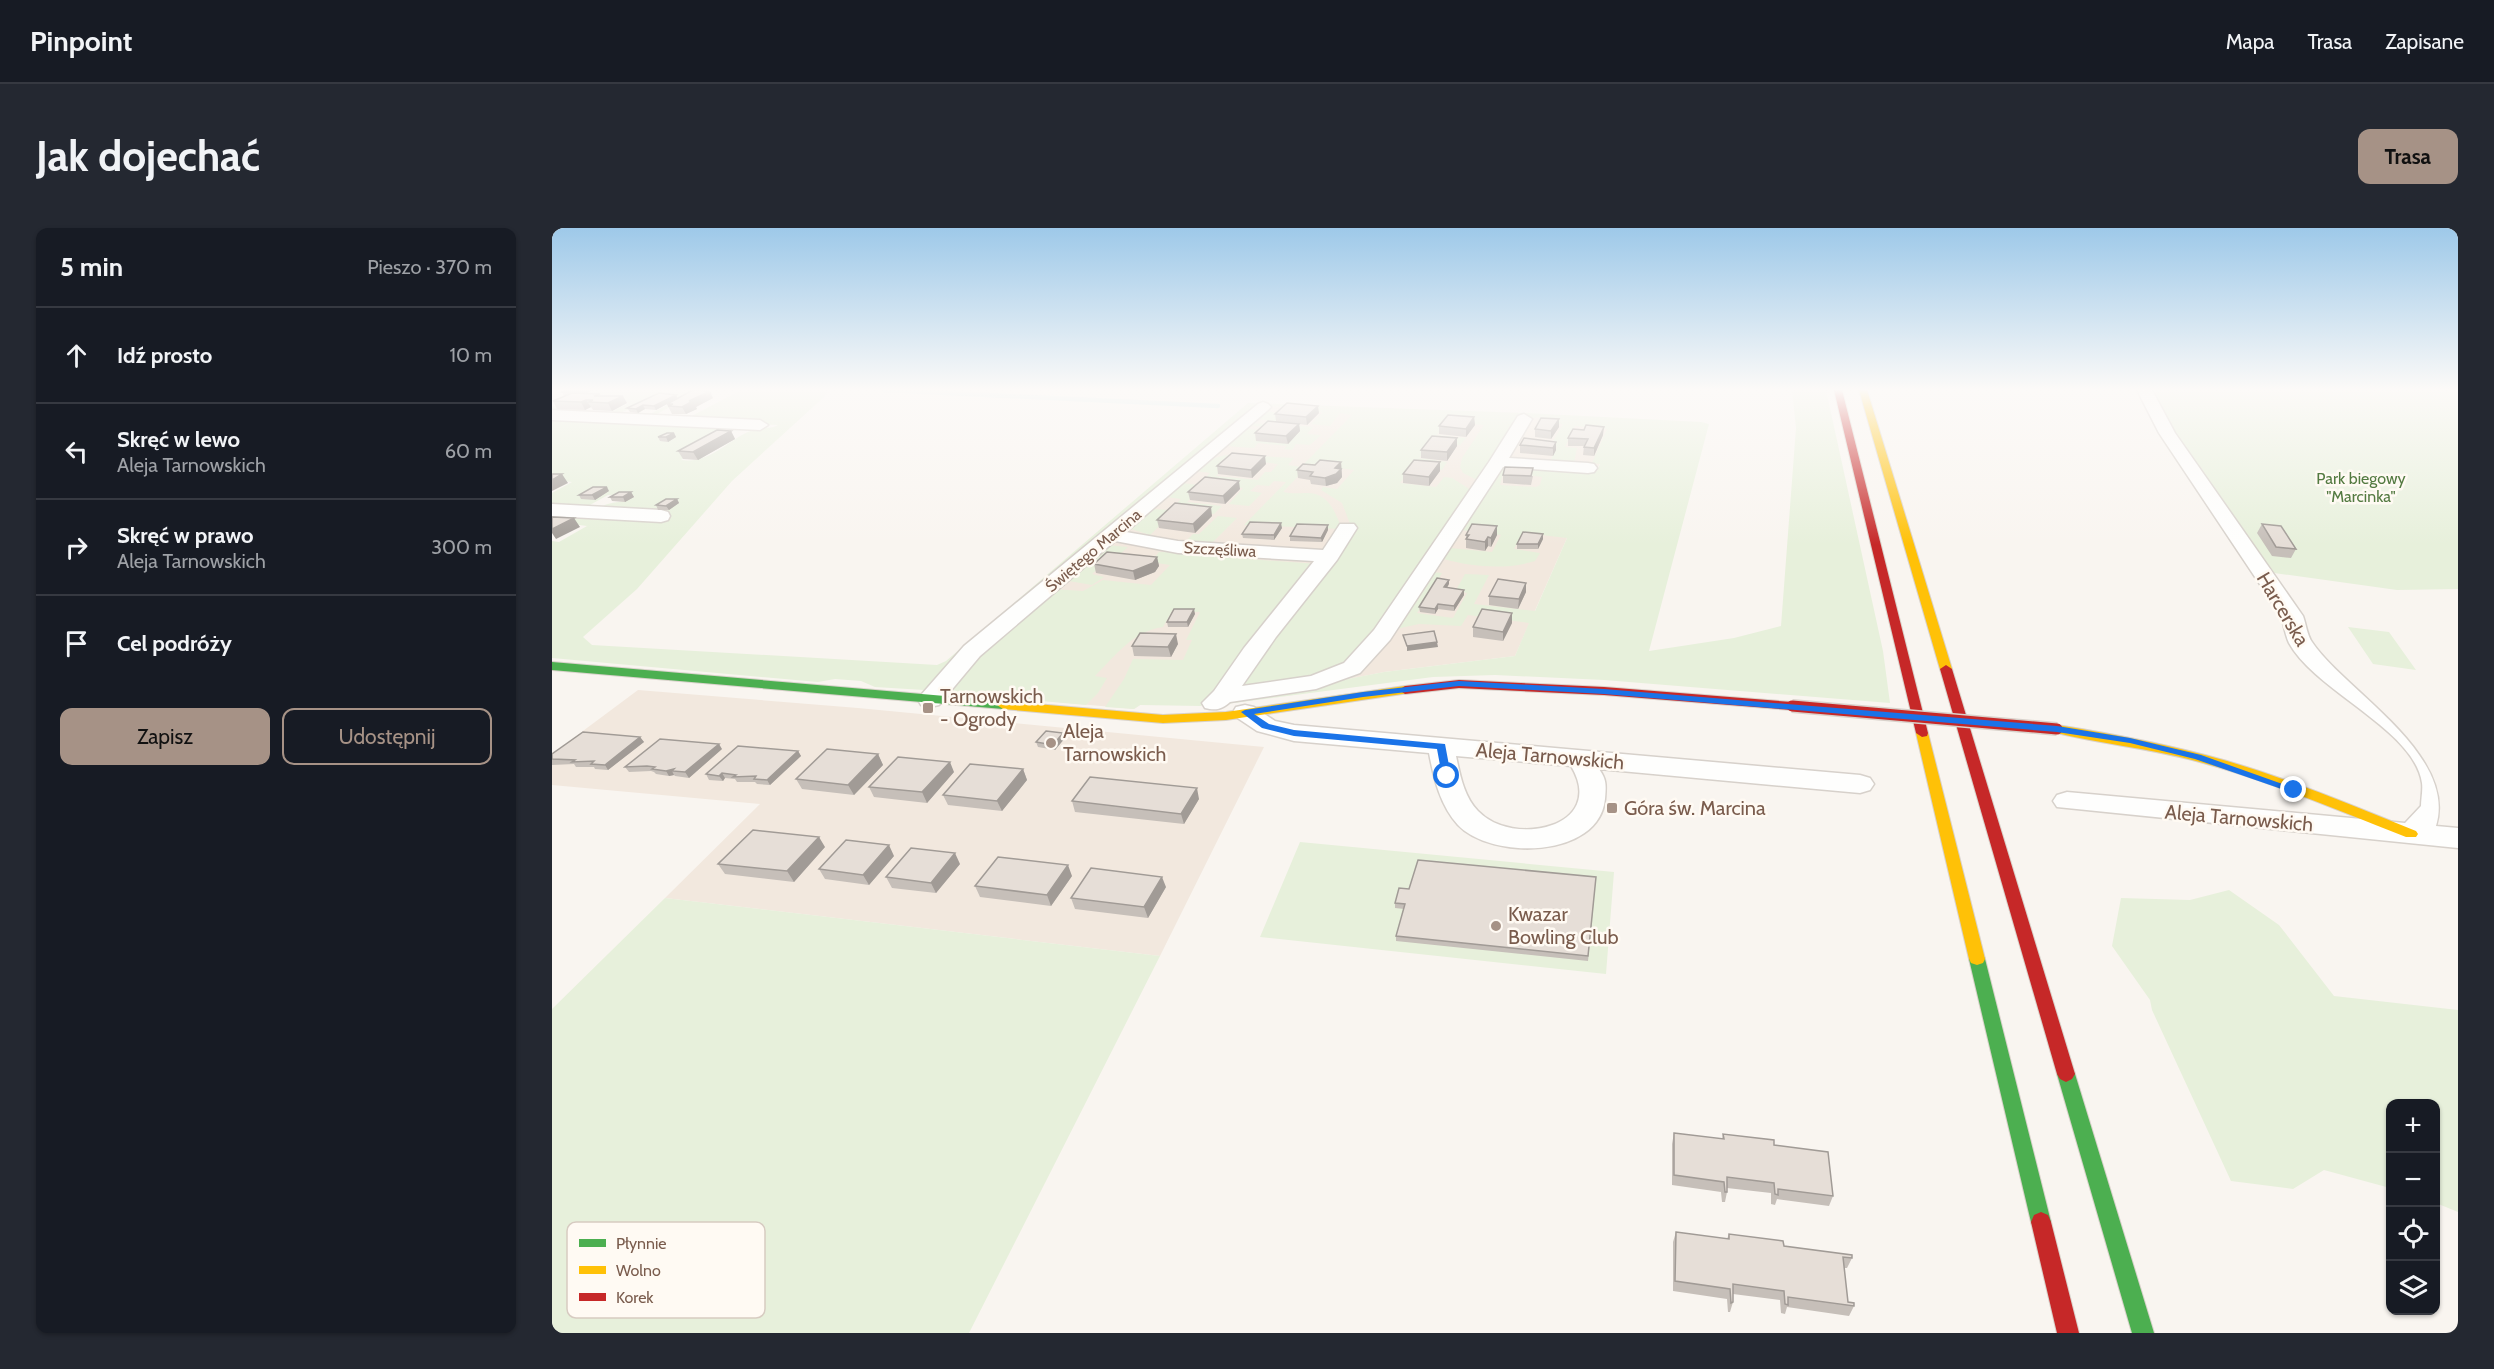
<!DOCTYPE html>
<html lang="pl">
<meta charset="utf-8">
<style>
:root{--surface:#171b24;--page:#242831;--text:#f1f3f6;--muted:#9ea1a6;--line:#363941;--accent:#a69286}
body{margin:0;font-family:Cabin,sans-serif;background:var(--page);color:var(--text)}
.controls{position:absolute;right:18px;bottom:18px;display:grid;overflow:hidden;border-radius:12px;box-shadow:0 2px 4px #0004}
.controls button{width:54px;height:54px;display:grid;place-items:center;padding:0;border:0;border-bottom:2px solid var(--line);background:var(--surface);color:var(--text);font:30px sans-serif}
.stop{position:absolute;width:18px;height:18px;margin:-14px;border:4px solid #1a73e8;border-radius:50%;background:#fff}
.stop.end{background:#1a73e8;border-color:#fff;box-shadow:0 2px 6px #0008}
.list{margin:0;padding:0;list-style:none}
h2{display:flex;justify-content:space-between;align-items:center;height:78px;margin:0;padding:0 24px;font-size:26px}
h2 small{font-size:20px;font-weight:400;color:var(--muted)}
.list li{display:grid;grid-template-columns:39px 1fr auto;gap:18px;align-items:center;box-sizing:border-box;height:96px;padding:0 24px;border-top:2px solid var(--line)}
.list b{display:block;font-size:22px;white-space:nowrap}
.list p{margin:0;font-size:20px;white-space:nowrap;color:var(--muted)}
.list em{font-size:20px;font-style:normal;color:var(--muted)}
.actions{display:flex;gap:12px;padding:18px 24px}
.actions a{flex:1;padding:14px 0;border:2px solid var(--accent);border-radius:12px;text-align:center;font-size:21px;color:var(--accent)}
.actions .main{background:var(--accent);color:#111}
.icon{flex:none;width:33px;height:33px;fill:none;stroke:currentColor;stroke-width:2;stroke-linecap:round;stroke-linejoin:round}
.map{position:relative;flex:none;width:1906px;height:1105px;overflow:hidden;border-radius:12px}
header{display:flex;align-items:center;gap:36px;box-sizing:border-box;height:84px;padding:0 30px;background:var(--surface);border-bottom:2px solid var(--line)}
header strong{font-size:28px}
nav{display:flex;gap:33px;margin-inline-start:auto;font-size:21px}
.intro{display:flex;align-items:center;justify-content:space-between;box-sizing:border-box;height:144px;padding:0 36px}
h1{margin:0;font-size:42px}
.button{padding:15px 27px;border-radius:12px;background:var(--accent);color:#111;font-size:21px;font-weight:700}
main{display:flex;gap:36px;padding:0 36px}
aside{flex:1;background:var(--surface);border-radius:12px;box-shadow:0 2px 4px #0004}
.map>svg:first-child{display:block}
</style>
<header>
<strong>Pinpoint</strong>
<nav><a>Mapa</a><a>Trasa</a><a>Zapisane</a></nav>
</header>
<div class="intro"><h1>Jak dojechać</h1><a class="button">Trasa</a></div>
<main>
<aside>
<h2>5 min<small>Pieszo · 370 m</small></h2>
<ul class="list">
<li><svg class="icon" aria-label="ahead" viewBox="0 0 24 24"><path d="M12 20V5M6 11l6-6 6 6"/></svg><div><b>Idź prosto</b></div><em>10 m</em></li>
<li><svg class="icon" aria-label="left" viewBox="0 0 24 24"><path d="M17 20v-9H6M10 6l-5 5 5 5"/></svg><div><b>Skręć w lewo</b><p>Aleja Tarnowskich</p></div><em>60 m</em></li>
<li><svg class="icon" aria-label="right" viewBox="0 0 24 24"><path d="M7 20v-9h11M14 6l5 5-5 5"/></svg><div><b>Skręć w prawo</b><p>Aleja Tarnowskich</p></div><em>300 m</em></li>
<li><svg class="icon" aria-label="arrive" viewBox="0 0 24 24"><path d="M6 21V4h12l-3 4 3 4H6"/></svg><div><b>Cel podróży</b></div></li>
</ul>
<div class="actions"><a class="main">Zapisz</a><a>Udostępnij</a></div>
</aside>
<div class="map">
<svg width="1906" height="1105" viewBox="0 0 1906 1105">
<rect width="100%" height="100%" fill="#f9f5f0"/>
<path fill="#f2e8de" d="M709 178 1067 192 963 428 832 444 667 477H588L582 481 372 462Z
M86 462 306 480 712 519 608 728 113 670 208 576 0 557V526Z"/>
<path fill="#e7f0db" d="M43 162H151L97 190 76 189 83 186H98L131 169 110 168 60 188 0 185V179L17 174 4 181 59 184 77 175 24 171Z
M189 162H276L272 169 180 253 85 361 31 409 40 417 385 437 394 433 696 175 973 185 1149 194 1157 196 1097 423 1182 410 1229 398 1244 200 1240 162H1274L1331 423 1338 475 1052 452 943 447 881 449 667 477 666 476 832 444 963 428 977 395 916 387 909 398 867 396 844 401 880 344 890 345 865 385 901 390 915 365 904 362 913 346 937 347 922 376 983 383 1015 310 971 305 962 321 988 325 983 333C954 342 920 339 892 331L898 320 940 324 949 307 909 302 949 239 959 240 951 246 948 257 984 259 988 257 990 249 966 246V240L1045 243 1048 236 1040 235 1055 201 1023 198 1013 219 1025 220 1022 235 998 233 1005 219 970 215H1000L1011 196 991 194 993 190 969 189 927 253 911 245 908 239 910 230 932 197 895 194 885 207 914 210 908 217 880 215 867 230 895 234 890 242 861 239 848 255 884 259 892 249 900 250 919 262 815 419 778 445 692 459 688 456 800 301 790 275 769 262 771 259 785 261 802 242 758 236 731 264C740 266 746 265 755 265 777 265 783 284 790 301L692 297 734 254 722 253 717 258 705 257 698 263 710 265 697 278 677 276 691 260 653 256 635 274 670 278 662 286 624 282 598 307 579 301 601 281 618 282 629 271 615 269 631 255 646 257 658 245 644 243C659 230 668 226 688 227L680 231 664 248 706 252 713 244H719L726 236 699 233 705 228 742 230 736 237 749 239 800 187 788 185 778 198 759 196 771 184 736 182 722 195 761 199 755 206 769 207 758 217 744 216 740 222 732 221 735 218 706 215 702 220 673 218 693 201 710 202 712 199 697 197 700 195 712 196 715 192 704 191 713 183 727 185 732 179 709 178 387 454 372 462 323 459 309 453 283 451 266 454 0 430V313L7 314 35 298 13 295 19 288 100 293 115 283 49 279C61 272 72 276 83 268L56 267 36 278 0 279V265L20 254 0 252V189L175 199 134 223 140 224 129 232C160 236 175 211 203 201 211 198 218 202 226 197L132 192Z
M1592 162H1906V361L1845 362 1708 343Z
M666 288 685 290 659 316 633 314 641 306H647Z
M554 317 576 319 566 328 561 327 540 346 552 349 540 357 511 352Z
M607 324 658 325 656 328 766 336 659 468 649 478 588 477 582 481 553 479 572 451 581 431 631 432 640 412H634L648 384 620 383 611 399C581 403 564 427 543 448L555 450 546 465 534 477 399 465V456L415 436 500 361 531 363 551 352 599 357 618 337 605 335 603 329Z
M1796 399 1837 404 1864 442 1821 436Z
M748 614 1062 644 1054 746 708 709Z
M1677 662 1727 697 1782 768 1906 782V984L1884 975V876H1838V960L1772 942 1741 961 1679 953 1600 782 1598 772 1560 718 1569 670 1638 672Z
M113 670 608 728 417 1105H0V781Z"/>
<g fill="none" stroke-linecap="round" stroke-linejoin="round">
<path stroke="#d0e8ea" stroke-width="4.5" d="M332 162 666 178"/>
<defs>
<path id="street" d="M1585 162H1600L1623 205 1751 388C1754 396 1755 407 1760 414 1791 461 1906 526 1884 598L1906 600V620L1505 579 1501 573 1505 567 1515 564 1853 595 1869 578C1869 571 1871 562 1870 555 1862 501 1764 464 1737 415 1733 406 1732 397 1729 388L1607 205Z
M711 174 716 176 719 179 716 182 574 304 626 313 771 322 788 296H802L805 300 785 332 724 409 690 458 759 448 792 435 822 402 937 234 966 188 972 186 980 191 957 230 1036 235 1042 236 1045 240 1042 244 1036 245 951 239 838 412 808 445 764 461 678 474C670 481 664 483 653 480L650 475 662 463 692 420 762 333 626 325 563 313 428 428 387 477 378 479 369 477 366 472 369 467 412 418 706 176Z
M0 182 208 192 216 197 208 202 0 192Z
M0 276 109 282 116 284 118 288 116 292 109 294 0 288Z
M693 477 702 479 723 493 742 497 1308 547 1318 550 1322 556 1318 562 1308 565 1047 541C1055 552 1054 558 1053 571 1047 631 939 632 906 597 888 577 882 551 877 525L742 513 705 503 684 489 681 484 684 479ZM904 528 1019 538C1056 599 961 620 926 583 912 569 908 547 904 528Z"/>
<path id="fast" d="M0 434 451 473 457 477 451 481 0 442Z
M1425 725 1431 727 1433 731 1499 994 1496 1001 1489 1004 1482 1001 1479 994 1417 731 1419 727Z
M1514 838 1520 841 1523 846 1602 1105H1580L1505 846 1508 841Z"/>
<path id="slow" d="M1307 162H1315L1400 441 1398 443H1390L1388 441Z
M853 458 857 459 859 462 857 465 674 492 611 495 451 481 445 477 451 473 611 487 674 484Z
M1505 497C1562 506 1619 517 1675 533 1740 552 1802 578 1864 603L1866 606 1864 609H1854C1785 582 1716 552 1644 533 1597 520 1548 516 1501 504L1499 501Z
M1370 501 1376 505 1433 731 1431 735 1425 737 1419 735 1417 731 1364 505Z"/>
<path id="jam" d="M1282 162H1290L1376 505 1375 508 1370 509 1364 505Z
M1394 437 1400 441 1523 846 1520 851 1514 854 1508 851 1505 846 1388 441Z
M907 452 1052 459 1240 474 1246 478 1240 482 1052 467 907 460 853 466 847 462 853 458Z
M1489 984 1496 987 1499 994 1527 1105H1505L1479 994 1482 987Z"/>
</defs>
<use href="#street" stroke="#d7d1cb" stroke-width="3"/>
<use href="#fast" stroke="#d9d2cb" stroke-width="2"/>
<use href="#slow" stroke="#d9d2cb" stroke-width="2"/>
<use href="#jam" stroke="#d9d2cb" stroke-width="2"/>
<use href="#street" fill="#fefefd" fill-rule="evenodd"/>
<use href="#fast" fill="#4caf50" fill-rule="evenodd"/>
<use href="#slow" fill="#ffc107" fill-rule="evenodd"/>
<use href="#jam" fill="#c62828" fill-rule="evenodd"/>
<defs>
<path id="jam-bridge" d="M1240 478 1505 501"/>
</defs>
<use href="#jam-bridge" stroke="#d9d2cb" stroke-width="14" stroke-linecap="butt"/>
<use href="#jam-bridge" stroke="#c62828" stroke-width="11"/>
</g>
<path fill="#c6bfb9" d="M13 162H41L35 165 75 175 60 183 41 182 39 179 33 182 5 181 1 173 12 168 10 164Z
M125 170H161L144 179 145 181 134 186H120L115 176 104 182 93 181 86 185 78 184 75 180Z
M767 185 755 197 747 196 748 203 736 216 704 213 703 205 724 193 723 186Z
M922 189 923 197 914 209 887 206V198Z
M1007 191V199L999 211 983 209V201Z
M179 203 183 211 146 232 131 231 126 223Z
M122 205 124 209 116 214 108 213 106 209Z
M1051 207 1042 228 1031 227 1032 218H1016V210Z
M1004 214V222L1001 228 968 225V217Z
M905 218 895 233 869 230V222Z
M789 234 790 249 785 255 774 258 759 256 758 252 746 250 745 242 763 237Z
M888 234V243L877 258 851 255V246Z
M714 236 700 250 666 246 665 238Z
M951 247 981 248 979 257 951 255Z
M688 261 673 276 638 272 636 264Z
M57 263 43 272 29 271 27 267Z
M79 264 82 269 73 274 60 273 58 269Z
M125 271 127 275 117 282H106L104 277Z
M660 288 643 305 607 300 605 292Z
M1710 296 1744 321 1739 330 1720 328 1705 305Z
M945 298V307L939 319 936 318 933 323 914 320V307Z
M730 300 722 312 691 310 690 306Z
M776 302 770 314 738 313V308Z
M991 306V311L986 321H965V316Z
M605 329 607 338 603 344 583 352 544 345 542 336Z
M974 355V364L966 381 937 377V368Z
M897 356 895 360 912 362V367L902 383 886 381 883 386 868 384 867 379Z
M960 385V395L951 413 921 409V399Z
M643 386 636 399H616L615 394Z
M626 416 619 429 582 428 580 418Z
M88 509 92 514 56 542 43 541 42 539H24L22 536 0 537V526Z
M513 510 503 522 486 519 484 514Z
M170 521 137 550 123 548 122 547 117 548 104 546 102 544 99 543 77 544 73 539Z
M246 523 249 528 218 557 205 556 203 554H185L183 551 173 550 171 553 157 552 154 546Z
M326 526 331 537 302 567 250 561 244 551Z
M471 541 475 552 450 583 396 577 391 567Z
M402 544 375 575 322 569 317 559Z
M647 571 632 596 523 584 520 573Z
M273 619 242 654 173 646 166 636Z
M342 628 317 657 273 651 267 641Z
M408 636 384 665 340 660 334 649Z
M520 648 499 678 428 669 423 658Z
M1044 649 1036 733 844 713V708L852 681 843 680V675L857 661Z
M614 659 596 690 523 681 519 670Z
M1122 905 1170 911 1171 906 1222 917 1281 968 1277 978 1225 971 1223 977 1219 976V965L1175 960V964L1173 974H1170L1169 964 1120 957V916Z
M1124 1004 1175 1011 1177 1006 1232 1018 1300 1030 1295 1040H1292L1296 1074 1302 1078 1297 1088 1235 1079 1233 1086 1229 1085 1228 1072 1181 1066V1074L1178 1084H1176L1175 1071 1121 1063V1014Z"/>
<path fill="#a19b96" d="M31 162H41L29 168 27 164Z
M158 163 161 170 144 179 145 181 134 186 130 179 137 173Z
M124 167 126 171 115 176 104 182 102 178Z
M71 168 75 175 60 183 56 175Z
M34 172 39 179 33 182 29 174Z
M91 177 93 181 86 185 84 181Z
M766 178 767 185 755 197 754 189Z
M922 189 923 197 914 209V201Z
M1007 191V199L999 211V203Z
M747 196 748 203 736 216 734 208Z
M1052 199 1051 207 1042 228V220Z
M179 203 183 211 146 232 141 224Z
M122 205 124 209 116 214 114 209Z
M905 210V218L895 233V224Z
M1004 214V222L1001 228V220Z
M713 228 714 236 700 250 699 242Z
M789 234 790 249 785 255 774 258 773 250Z
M888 234V243L877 258V249Z
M10 246 16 255 0 263V252Z
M687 253 688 261 673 276 671 268Z
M55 259 57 263 43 272 40 267Z
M79 264 82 269 73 274 71 269Z
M125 271 127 275 117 282 114 278Z
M659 279 660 288 643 305 641 296Z
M22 290 28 299 4 311 0 305V301Z
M729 295 730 300 722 312V307Z
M776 297V302L770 314 769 310Z
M945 298V307L939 319V310Z
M991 306V311L986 321V316Z
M936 309V318L933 323V314Z
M605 329 607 338 603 344 583 352 581 343Z
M897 352V356L892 364V359Z
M974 355V364L966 381 967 371Z
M912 362V367L902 383V378Z
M886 376V381L883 386V381Z
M642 381 643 386 636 399 635 394Z
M960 385V395L951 413V404Z
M624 406 626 416 619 429 616 419Z
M885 414 886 419 855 423V418Z
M511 505 513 510 503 522 501 517Z
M88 509 92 514 56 542 53 537Z
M167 516 170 521 137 550 133 544Z
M246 523 249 528 218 557 215 552Z
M326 526 331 537 302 567 296 557Z
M398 534 402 544 375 575 370 564Z
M122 541 120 543 122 547 117 548 114 543Z
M471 541 475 552 450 583 445 573Z
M170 545 173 550 171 553 167 548Z
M645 560 647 571 632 596 629 586Z
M267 609 273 619 242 654 235 643Z
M337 617 342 628 317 657 311 647Z
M403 625 408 636 384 665 379 655Z
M516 637 520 648 499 678 495 667Z
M610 649 614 659 596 690 592 679Z"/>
<path fill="#e6ded7" stroke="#a19b96" stroke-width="1.5" d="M13 162H31L27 164H10Z
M141 162 158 163 137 173H141L130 179 116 178 121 176H115Z
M20 165 48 166 42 168H71L56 175 37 174 41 172H34L29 174 1 173Z
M107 165 124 167 102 178 91 177 84 181 75 180Z
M735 175 766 178 754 189 723 186Z
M896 187 922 189 914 201 887 198Z
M989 190 1007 191 999 203 983 201Z
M716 193 747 196 734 208 703 205Z
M1034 197 1052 199 1042 220 1032 219 1036 211 1016 210 1021 201 1032 202Z
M165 202 179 203 141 224 126 223Z
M115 205H122L114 209H106Z
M880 208 905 210 895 224 869 222Z
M972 210 1004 214 1001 220 968 217Z
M680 225 713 228 699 242 665 238Z
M768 232 789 234 783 240 789 241 784 246 773 250 758 248 761 244 745 242 751 236 763 237Z
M862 232 888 234 877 249 851 246Z
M953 239 981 240 979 248 951 247Z
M0 246H10L0 252Z
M653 249 687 253 671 268 636 264Z
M41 259H55L40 267H27Z
M67 264H79L71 269H58Z
M114 271H125L114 278 104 277Z
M623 275 659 279 641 296 605 292Z
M0 289 22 290 0 301Z
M698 294 729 295 722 307 690 306Z
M745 296 776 297 769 310 738 308Z
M920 296 945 298 939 310 936 309 933 314 914 311 917 307H914Z
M1710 296 1729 298 1744 321 1724 319Z
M971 304 991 306 986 316H965Z
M555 324 605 329 601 335 581 343 542 336Z
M885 350 897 352 892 359 912 362 902 378 886 376 883 381 867 379Z
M946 351 974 355 967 371 937 368Z
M622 381H642L635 394H615Z
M930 381 960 385 951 404 921 399Z
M882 403 885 414 855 418 851 407Z
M588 405 624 406 616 419 580 418Z
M494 503 511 505 501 517 484 514Z
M31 504 88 509 53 537 39 536 42 533 20 534 23 532 0 531V526Z
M108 511 167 516 133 544 120 543 122 541 114 543 100 541 103 539 95 538 73 539Z
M186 518 246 523 215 552 202 551 204 548 181 549 184 547 170 545 167 548 154 546Z
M275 521 326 526 296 557 244 551Z
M346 529 398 534 370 564 317 559Z
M418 536 471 541 445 573 391 567Z
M538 549 645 560 629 586 520 573Z
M201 602 267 609 235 643 166 636Z
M294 612 337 617 311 647 267 641Z
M359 620 403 625 379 655 334 649Z
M446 629 516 637 495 667 423 658Z
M866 632 1044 649 1036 728 844 708 853 676 843 675 847 660 857 661Z
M539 640 610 649 592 679 519 670Z
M1122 905 1172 911 1171 906 1222 912V917L1276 924 1281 968 1226 961V967L1223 966 1222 955 1175 949V964H1173L1172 954 1122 947Z
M1124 1004 1177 1011V1006L1231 1013 1232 1018 1300 1027V1030L1291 1029 1296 1074 1302 1075V1078L1236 1069V1077L1233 1076 1232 1063 1181 1056V1074L1179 1075 1178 1061 1123 1053Z"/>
<linearGradient id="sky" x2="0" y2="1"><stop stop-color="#9ec9e9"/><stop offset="0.51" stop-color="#fcfaf8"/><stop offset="1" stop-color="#fcfaf8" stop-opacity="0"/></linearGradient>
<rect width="1906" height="317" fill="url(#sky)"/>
<path fill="#1a73e8" d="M907 453 1052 461 1505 498 1578 510 1649 527 1747 562 1745 564H1738L1643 531 1578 515 1505 504 1052 466 907 458 811 469 702 486 717 496 742 502 893 516 899 548 895 551 890 548 885 521 742 508 710 500 689 484 693 482 811 464Z"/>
<g fill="#a69286" stroke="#fffaf3" stroke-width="2">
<rect x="370" y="474" width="12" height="12" rx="3"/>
<circle cx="499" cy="515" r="6"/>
<rect x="1054" y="574" width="12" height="12" rx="3"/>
<circle cx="944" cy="698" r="6"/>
</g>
<g text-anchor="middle" stroke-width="5" stroke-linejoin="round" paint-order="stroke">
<g font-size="16" fill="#537a41" stroke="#fffaf3">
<text x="1809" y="256">Park biegowy<tspan x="1809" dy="18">"Marcinka"</tspan></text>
</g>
<g font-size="16" fill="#7a5c4d" stroke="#fffaf3">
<text transform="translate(668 321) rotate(3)" y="6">Szczęśliwa</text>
<text transform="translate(541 322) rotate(-40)" y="6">Świętego Marcina</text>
</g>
<g font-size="20" fill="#7a5c4d" stroke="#fffaf3">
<text transform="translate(1731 381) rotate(59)" y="7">Harcerska</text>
<text transform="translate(998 528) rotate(5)" y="7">Aleja Tarnowskich</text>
<text transform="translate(1687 590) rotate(5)" y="7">Aleja Tarnowskich</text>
</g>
<g font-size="20" fill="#7a5c4d" stroke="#fffaf3" text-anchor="start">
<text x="388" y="475">Tarnowskich<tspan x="388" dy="23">- Ogrody</tspan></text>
<text x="511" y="510">Aleja<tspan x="511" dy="23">Tarnowskich</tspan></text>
<text x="1072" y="587">Góra św. Marcina</text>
<text x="956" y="693">Kwazar<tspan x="956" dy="23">Bowling Club</tspan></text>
</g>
</g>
<rect x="15" y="994" width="198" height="96" rx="9" fill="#fffaf3" stroke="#d7cbc1" stroke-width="1.5"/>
<rect x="27" y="1011" width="27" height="8" fill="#4caf50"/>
<rect x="27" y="1038" width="27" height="8" fill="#ffc107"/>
<rect x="27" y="1065" width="27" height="8" fill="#c62828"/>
<g font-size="16" fill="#7a5c4d">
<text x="64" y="1021">Płynnie</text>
<text x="64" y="1048">Wolno</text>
<text x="64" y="1075">Korek</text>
</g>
</svg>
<div class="controls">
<button>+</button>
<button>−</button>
<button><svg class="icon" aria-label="locate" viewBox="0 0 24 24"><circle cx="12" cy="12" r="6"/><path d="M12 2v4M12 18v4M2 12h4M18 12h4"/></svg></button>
<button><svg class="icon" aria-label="layers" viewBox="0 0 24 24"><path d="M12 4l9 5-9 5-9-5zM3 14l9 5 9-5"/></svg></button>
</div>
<div class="stop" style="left:895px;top:548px"></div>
<div class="stop end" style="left:1742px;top:562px"></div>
</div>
</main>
